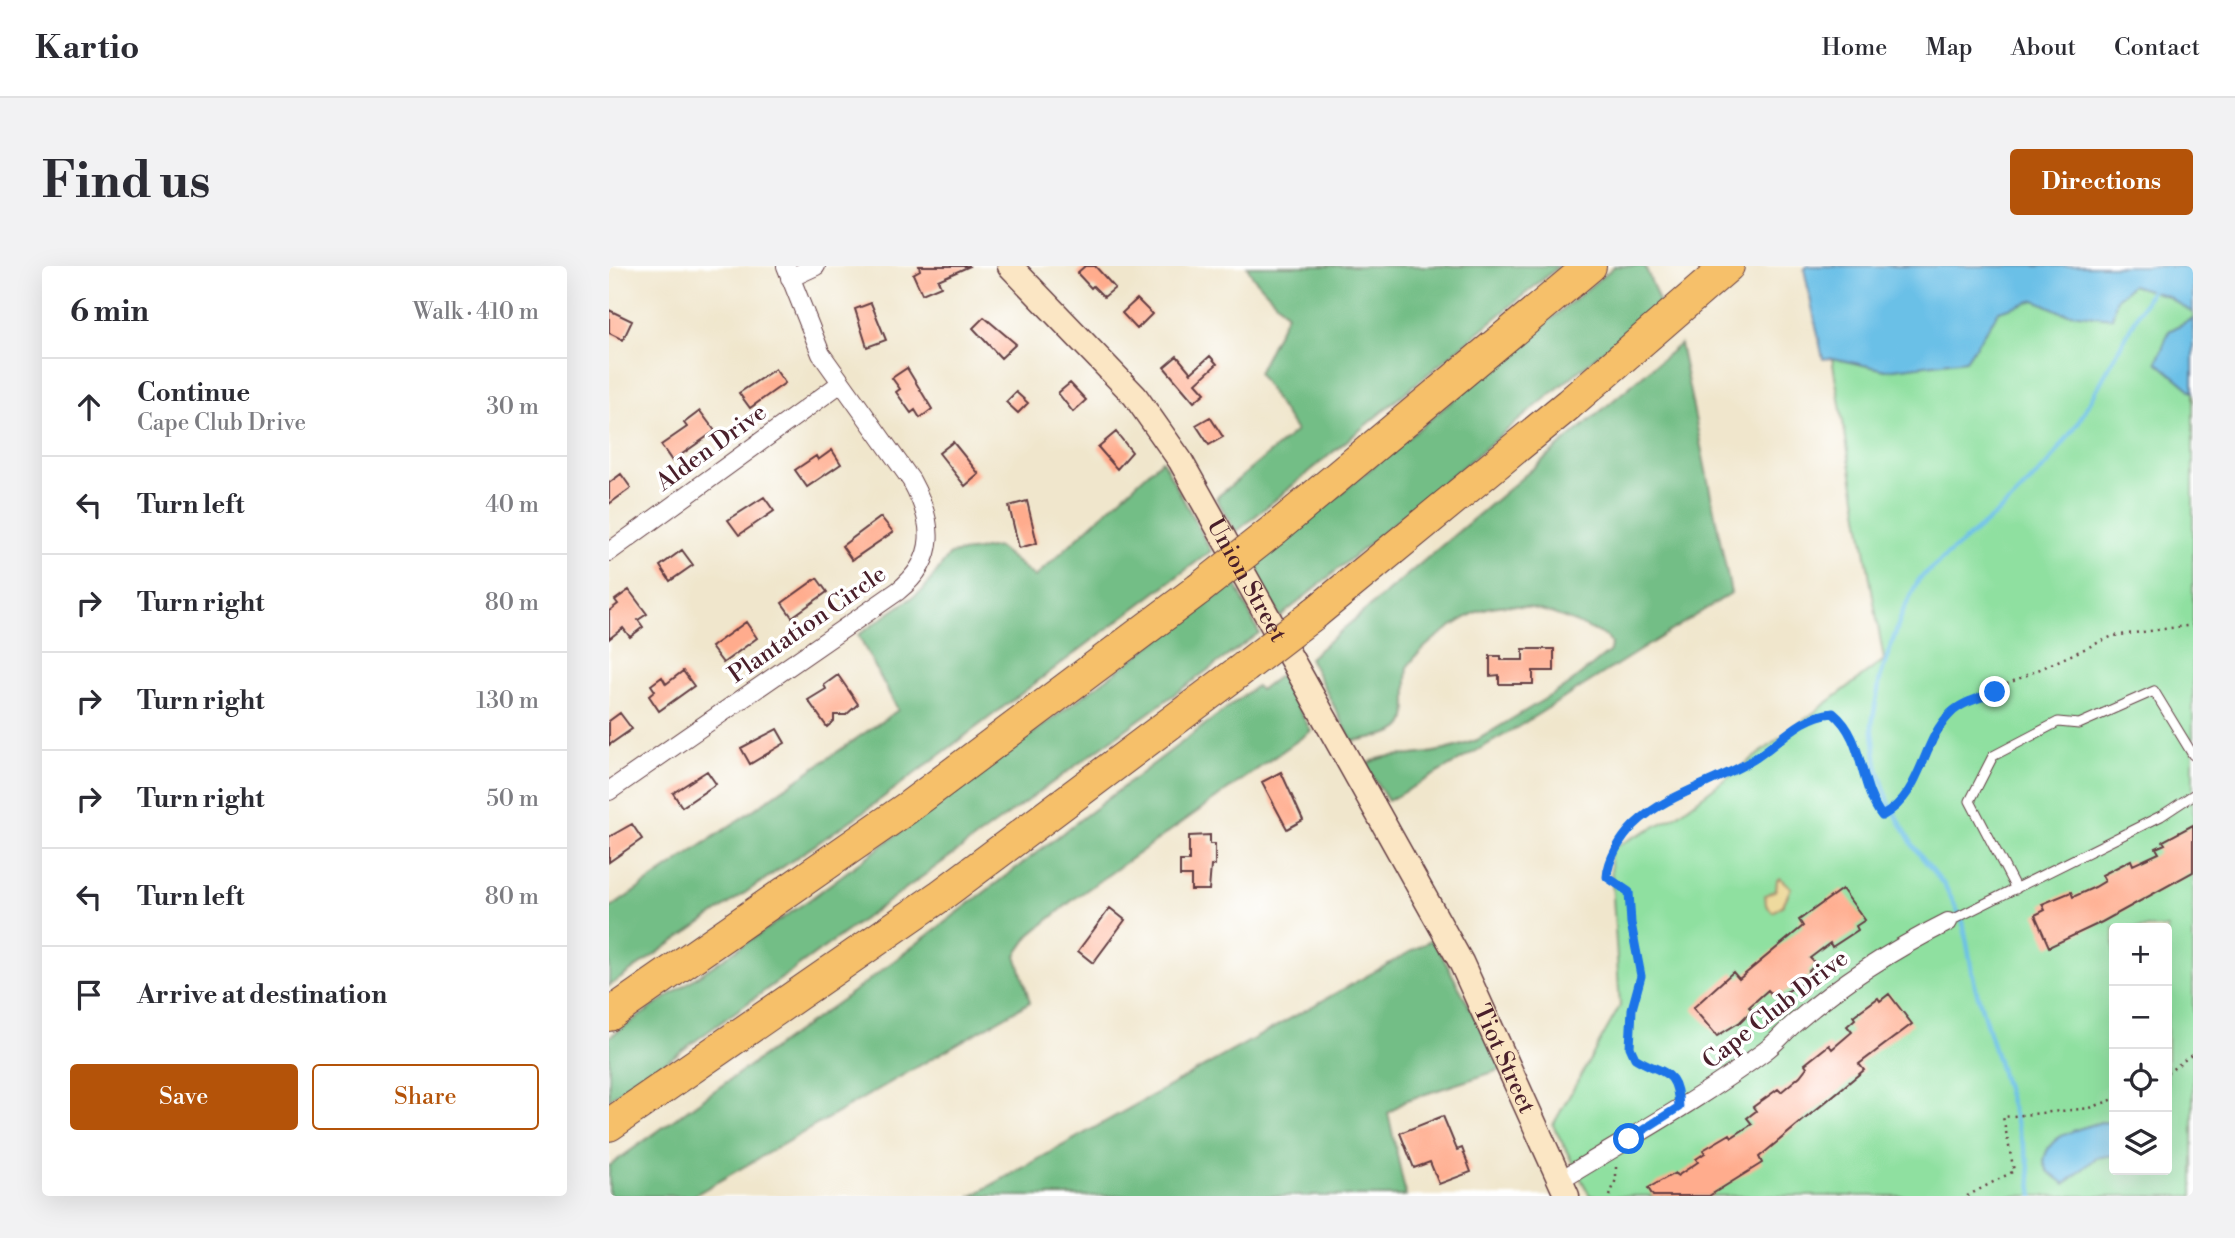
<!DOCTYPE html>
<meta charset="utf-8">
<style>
:root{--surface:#fff;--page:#f2f2f3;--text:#2b2b33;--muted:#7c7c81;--line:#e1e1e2;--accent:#b45309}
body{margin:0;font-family:"Libre Bodoni",serif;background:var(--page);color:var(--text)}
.controls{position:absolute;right:21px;bottom:21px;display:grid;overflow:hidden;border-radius:7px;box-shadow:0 7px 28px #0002}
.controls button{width:63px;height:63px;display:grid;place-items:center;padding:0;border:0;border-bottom:2px solid var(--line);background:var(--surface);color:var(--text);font:35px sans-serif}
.stop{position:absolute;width:21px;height:21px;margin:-16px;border:5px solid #1a73e8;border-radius:50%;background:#fff}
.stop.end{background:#1a73e8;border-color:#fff;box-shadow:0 2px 7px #0008}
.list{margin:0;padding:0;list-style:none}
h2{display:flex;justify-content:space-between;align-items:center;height:91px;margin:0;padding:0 28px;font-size:30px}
h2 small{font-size:23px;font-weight:400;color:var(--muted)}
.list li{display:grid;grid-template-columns:46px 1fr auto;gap:21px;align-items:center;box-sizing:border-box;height:98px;padding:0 28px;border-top:2px solid var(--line)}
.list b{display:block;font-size:26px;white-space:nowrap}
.list p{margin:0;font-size:23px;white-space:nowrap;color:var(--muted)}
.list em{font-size:23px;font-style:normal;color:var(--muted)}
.actions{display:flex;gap:14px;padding:21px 28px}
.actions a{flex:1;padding:16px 0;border:2px solid var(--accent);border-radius:7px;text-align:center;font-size:24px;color:var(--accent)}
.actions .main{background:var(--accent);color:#fff}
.icon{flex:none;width:38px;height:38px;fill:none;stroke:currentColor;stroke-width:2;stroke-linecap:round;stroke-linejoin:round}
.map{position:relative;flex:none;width:1584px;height:930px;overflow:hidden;border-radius:7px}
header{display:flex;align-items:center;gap:42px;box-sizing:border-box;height:98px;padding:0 35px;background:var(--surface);border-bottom:2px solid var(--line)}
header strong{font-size:33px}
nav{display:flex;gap:38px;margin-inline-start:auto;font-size:24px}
.intro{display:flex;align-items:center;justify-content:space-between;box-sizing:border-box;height:168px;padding:0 42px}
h1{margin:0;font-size:49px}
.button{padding:18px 32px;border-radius:7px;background:var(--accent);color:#fff;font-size:24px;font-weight:700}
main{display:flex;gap:42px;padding:0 42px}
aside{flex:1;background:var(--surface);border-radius:7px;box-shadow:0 7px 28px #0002}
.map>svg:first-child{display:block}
</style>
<header>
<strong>Kartio</strong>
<nav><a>Home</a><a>Map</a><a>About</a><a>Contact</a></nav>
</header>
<div class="intro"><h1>Find us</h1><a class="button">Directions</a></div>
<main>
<aside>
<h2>6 min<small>Walk · 410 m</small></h2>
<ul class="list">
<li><svg class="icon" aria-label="ahead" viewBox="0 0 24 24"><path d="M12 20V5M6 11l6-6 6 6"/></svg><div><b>Continue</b><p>Cape Club Drive</p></div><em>30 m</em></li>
<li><svg class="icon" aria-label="left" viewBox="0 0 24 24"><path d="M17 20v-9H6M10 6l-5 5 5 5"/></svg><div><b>Turn left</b></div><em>40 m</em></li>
<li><svg class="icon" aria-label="right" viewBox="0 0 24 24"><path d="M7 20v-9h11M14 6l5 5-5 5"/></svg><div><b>Turn right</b></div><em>80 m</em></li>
<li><svg class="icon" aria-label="right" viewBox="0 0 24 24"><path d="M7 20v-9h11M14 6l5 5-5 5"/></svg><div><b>Turn right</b></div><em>130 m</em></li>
<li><svg class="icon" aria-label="right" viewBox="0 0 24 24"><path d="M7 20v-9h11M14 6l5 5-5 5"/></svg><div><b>Turn right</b></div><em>50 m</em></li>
<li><svg class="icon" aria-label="left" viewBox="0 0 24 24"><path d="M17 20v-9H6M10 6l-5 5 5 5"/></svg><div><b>Turn left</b></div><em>80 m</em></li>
<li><svg class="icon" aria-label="arrive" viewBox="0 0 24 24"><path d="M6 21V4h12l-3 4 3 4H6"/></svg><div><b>Arrive at destination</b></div></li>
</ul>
<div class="actions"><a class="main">Save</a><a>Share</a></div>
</aside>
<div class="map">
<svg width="1584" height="930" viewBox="0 0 1584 930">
<rect width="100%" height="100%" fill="#fff"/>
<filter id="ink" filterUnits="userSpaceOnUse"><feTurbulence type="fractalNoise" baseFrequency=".0143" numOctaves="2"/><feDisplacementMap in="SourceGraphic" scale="14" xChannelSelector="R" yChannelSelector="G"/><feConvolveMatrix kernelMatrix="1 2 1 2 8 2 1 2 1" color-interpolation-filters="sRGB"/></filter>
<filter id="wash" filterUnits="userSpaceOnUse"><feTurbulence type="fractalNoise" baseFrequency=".00686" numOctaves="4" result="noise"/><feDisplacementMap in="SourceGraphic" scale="28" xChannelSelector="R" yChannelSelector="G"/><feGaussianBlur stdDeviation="1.57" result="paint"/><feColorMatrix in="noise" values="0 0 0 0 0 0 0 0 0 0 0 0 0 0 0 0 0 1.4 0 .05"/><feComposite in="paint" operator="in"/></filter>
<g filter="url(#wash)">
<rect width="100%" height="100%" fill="#f0e6cc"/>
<path fill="#8fe0a0" stroke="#6c8066" stroke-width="2" fill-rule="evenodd" d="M1397 0H1584V930H981L944 859 1011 740 1001 583 1067 550 1275 394 1223 92 1277 104ZM1505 662H1558V904H1505Z"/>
<path fill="#73be86" stroke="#5e6e58" stroke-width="2" d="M638 0H950L627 266 607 232 687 165 649 107 678 48 644 11Z
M1006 0H1036L1051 38 671 351 642 302Z
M1071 78 1122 327 904 464 779 535 756 499C772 489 785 490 803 489 825 487 848 482 868 474L959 419 1001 385 1002 378 998 371C968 356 918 333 883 341 868 344 852 354 839 363 824 373 810 385 799 400 793 460 815 464 743 475L700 392Z
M553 194 602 285 260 542 0 720V643L289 444 249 369 314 324 341 288 389 281 426 311Z
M626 317 650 367 64 791 0 833V771L200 634Z
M671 409 702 465 465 633 421 669 407 689 421 736 84 930H0V900L252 720 647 420 651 424Z
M824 673 894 803 798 834 779 847 797 930H363Z"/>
<path fill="#eeda9e" stroke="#9c7c64" stroke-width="2" d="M1171 612 1182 622 1174 639 1164 646 1157 639 1156 629 1167 624 1168 614Z"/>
<path fill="#6ac0e7" stroke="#5a7089" stroke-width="2" d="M1199 0H1584V47L1558 30 1523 19 1508 32 1503 52 1452 46 1426 34 1390 45 1357 94 1277 104 1223 92 1214 93 1195 3Z
M1584 52V126L1548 96 1560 65Z
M1492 856 1505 857V889L1487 892 1456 918 1439 905 1435 897C1437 868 1468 864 1492 856Z"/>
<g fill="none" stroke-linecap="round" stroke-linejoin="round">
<path stroke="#6ac0e7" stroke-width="4.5" d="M1424 930 1419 895 1366 720 1354 656 1336 620 1305 581 1280 537 1268 500 1263 458 1271 412 1294 345 1310 313 1400 237 1440 197 1469 157 1542 25"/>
</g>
<g id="blocks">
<path fill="#ffac8d" d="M310 0H361L329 14 332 20 313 28 304 8 311 4Z
M476 0H486L506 22 495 31 484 20 482 22 468 7Z
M528 33 543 48 528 63 513 47Z
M262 37 277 74 258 81 246 43Z
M0 44 23 55 14 74 0 67Z
M375 51 407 78 392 92 364 62Z
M568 90 582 107 601 90 608 98 587 117 596 127 585 136 555 101Z
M298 102 323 143 311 152 306 144 302 147 287 126 291 123 283 112Z
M166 103 176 117 141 142 130 127Z
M461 117 477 134 464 146 449 127Z
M407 126 419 137 409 147 397 136Z
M91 145 106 165 63 195 52 179 78 161 75 157Z
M601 151 614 171 600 179 587 159Z
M507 166 523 186 508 203 489 181Z
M344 176 370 208 356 220 330 187Z
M223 184 232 198 198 221 186 204 207 190 209 194Z
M12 208 22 222 0 238V217Z
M155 231 165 245 130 269 119 254Z
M418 235 428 277 410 282 400 240Z
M272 251 284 266 243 294 233 280Z
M73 284 84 299 61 315 51 300Z
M208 312 218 326 183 351 173 337Z
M20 324 38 348 29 354 34 361 21 371 14 362 0 373V345L9 338 6 334Z
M137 356 148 372 114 397 102 381Z
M914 383H945V405H924V418H890V409L881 410V390H892V394H914Z
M74 405 85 420 50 445 40 430 46 425 42 419 53 411 57 418Z
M229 409 249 438 237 449H225V455L218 461 199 434 217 423 215 419Z
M11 447 23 463 0 479V455Z
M168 463 176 477 141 498 132 482Z
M98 505 107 518 73 541 64 527Z
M672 506 694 554 678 563 653 516Z
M23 558 33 573 0 596V571Z
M1584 559V606L1493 656 1440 681 1426 649 1436 644 1433 638 1462 626 1464 631 1486 621 1496 615 1493 609 1522 594 1524 599 1550 587 1547 582 1556 578 1554 575Z
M601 569V578H606V599L602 600 600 624H582V610H571V595H580V570Z
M1233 623 1256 654 1247 660 1249 664 1223 681 1221 677 1201 692 1207 698 1199 706 1201 709 1190 719 1166 732 1159 724 1140 741 1143 744 1131 756 1108 770 1084 742 1124 706 1130 713 1194 660 1190 654Z
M501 642 516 654 484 697 469 685Z
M1280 728 1303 758 1250 798 1255 804 1150 891 1153 897 1100 930H1044L1039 922 1066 907 1068 910 1089 896 1087 893 1096 887 1094 884 1121 868 1123 871 1143 858 1138 852 1147 845 1144 841 1169 823 1172 826 1191 810 1198 801 1196 798 1220 779 1223 783 1243 766 1238 760 1246 753 1244 750 1269 732 1271 735Z
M834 850 848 884 853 882 862 906 830 918 821 896 805 902 791 867Z"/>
</g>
</g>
<g filter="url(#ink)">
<use href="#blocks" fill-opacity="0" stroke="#633d43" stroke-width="2"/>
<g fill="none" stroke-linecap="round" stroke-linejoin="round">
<defs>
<path id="lane" d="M1407 623 1361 535 1384 490 1449 456 1470 458 1545 425 1584 489
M1339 656 1552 550 1584 529"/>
<path id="street" d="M181 12 207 0
M0 286 232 117
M0 525 289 325C330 292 325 256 302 214L212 88 177 0
M952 914C1020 872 1091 833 1156 785 1167 777 1176 765 1187 756 1233 716 1285 683 1339 656"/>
<g id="secondary">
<path id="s1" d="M401 0 526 130 571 194 852 696 958 930"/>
</g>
<path id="highway" d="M666 263 981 0
M706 347 960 138 1119 0
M0 749 298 542 590 323
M0 859 331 630 636 401"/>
</defs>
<use href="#lane" stroke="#633d43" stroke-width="11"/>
<use href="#street" stroke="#633d43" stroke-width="20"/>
<use href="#secondary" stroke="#633d43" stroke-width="27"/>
<use href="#highway" stroke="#633d43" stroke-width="34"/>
<path stroke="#633d43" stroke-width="2.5" stroke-dasharray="2 5" stroke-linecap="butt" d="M1558 807 1584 788
M1069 825V819L1059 807 1026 792 1021 781 1023 743 1032 710 1022 657 1020 627 998 611C999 593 1012 572 1025 559 1056 528 1105 517 1142 495 1170 478 1190 450 1224 447 1255 473 1249 519 1273 550 1318 526 1315 466 1356 437L1504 370 1584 359
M1001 930 1007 913V898
M1358 930 1405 905 1394 851 1481 842 1505 833"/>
<use href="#lane" stroke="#fff" stroke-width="9"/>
<use href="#street" stroke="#fff" stroke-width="18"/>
<use href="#secondary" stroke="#fbe6c4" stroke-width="24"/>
<use href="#highway" stroke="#f6c06b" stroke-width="32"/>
<defs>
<path id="highway-bridge" d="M590 323 666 263
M636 401 706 347"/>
</defs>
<use href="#highway-bridge" stroke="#633d43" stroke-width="34" stroke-linecap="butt"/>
<use href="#highway-bridge" stroke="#f6c06b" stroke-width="32"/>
</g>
</g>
<g fill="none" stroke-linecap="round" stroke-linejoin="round" filter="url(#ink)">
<path stroke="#1a73e8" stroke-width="9" d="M1020 873 1070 841C1068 801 1055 810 1026 792L1021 781 1023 743 1032 710 1022 657 1020 626 998 611C999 593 1012 572 1025 559 1056 529 1105 517 1142 495 1170 478 1190 450 1224 447 1256 473 1249 519 1273 550 1315 527 1311 477 1342 447 1353 436 1371 432 1386 426"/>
</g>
<g text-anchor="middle" stroke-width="7" stroke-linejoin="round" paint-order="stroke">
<g font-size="24" fill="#4a1f2b" stroke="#fff">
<text transform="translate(102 181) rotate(-36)" y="8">Alden Drive</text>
<text dy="8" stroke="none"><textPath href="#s1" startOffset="396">Union Street</textPath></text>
<text transform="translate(198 358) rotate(-35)" y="8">Plantation Circle</text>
<text transform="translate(1166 743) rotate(-38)" y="8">Cape Club Drive</text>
<text dy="8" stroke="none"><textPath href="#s1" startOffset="940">Tiot Street</textPath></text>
</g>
</g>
</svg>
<div class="controls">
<button>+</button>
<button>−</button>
<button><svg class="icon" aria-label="locate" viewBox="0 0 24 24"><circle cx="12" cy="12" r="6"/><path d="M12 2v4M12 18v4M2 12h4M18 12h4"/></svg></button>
<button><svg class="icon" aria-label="layers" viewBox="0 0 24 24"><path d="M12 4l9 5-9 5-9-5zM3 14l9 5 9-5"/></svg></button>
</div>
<div class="stop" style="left:1020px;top:873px"></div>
<div class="stop end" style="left:1386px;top:426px"></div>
</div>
</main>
